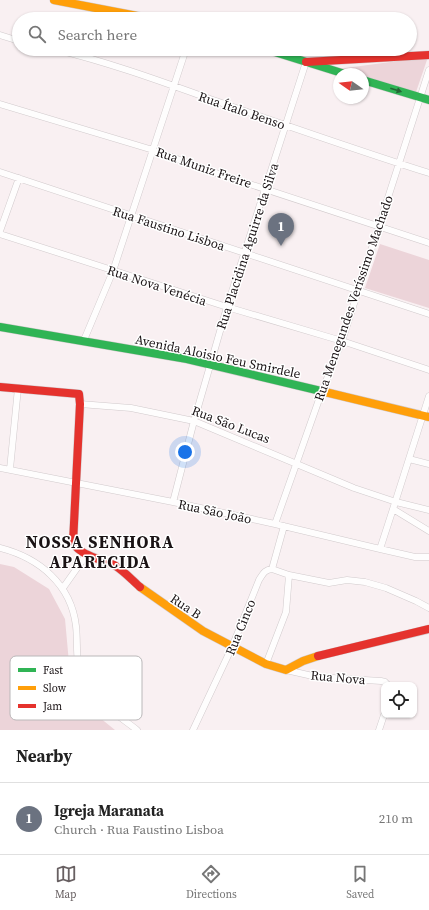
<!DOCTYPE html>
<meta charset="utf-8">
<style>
:root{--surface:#fff;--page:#f6f6f6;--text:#222;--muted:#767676;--line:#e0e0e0;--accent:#686062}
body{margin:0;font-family:"Source Serif 4",serif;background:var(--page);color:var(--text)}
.controls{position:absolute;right:12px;bottom:12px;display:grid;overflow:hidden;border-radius:8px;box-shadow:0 1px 3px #0004}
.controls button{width:36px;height:36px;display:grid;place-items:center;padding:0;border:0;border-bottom:1px solid var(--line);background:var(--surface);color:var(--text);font:20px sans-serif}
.compass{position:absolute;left:333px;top:68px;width:36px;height:36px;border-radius:50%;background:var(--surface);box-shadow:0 1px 3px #0004;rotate:284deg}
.you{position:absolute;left:185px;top:452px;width:14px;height:14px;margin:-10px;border:3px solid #fff;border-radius:50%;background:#1a73e8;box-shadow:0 0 0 6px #1a73e833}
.badge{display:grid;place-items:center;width:26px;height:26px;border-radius:50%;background:var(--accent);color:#fff;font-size:13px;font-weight:700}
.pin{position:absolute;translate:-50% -33px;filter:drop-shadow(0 1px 2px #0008)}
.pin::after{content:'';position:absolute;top:21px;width:14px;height:12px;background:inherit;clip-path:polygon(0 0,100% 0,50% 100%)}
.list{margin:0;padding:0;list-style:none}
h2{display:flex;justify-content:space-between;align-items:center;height:52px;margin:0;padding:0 16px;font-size:17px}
h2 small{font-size:13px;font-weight:400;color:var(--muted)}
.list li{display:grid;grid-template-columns:26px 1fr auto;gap:12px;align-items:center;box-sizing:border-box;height:72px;padding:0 16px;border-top:1px solid var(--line)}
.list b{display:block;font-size:15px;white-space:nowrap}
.list p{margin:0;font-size:13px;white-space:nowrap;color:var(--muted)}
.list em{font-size:13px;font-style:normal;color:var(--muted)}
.icon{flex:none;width:22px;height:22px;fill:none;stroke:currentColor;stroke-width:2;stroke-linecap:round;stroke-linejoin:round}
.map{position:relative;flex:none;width:429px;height:730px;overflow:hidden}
.search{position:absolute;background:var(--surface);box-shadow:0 1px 3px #0004;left:12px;right:12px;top:12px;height:44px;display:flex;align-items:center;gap:10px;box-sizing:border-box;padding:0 14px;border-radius:22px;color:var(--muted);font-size:15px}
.sheet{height:124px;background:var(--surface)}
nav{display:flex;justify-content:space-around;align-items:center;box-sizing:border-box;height:56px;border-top:1px solid var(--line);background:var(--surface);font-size:11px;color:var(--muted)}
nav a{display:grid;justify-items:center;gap:2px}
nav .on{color:var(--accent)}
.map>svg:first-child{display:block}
</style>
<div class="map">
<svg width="429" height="730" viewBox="0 0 429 730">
<rect width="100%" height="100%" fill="#f9f0f2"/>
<path fill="#ecd4d9" d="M428 57 416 92 363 76V74H356L338 69Z
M380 244 429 260V308L365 288Z
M0 564 14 567 49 589 65 619 69 663 72 683 84 705 115 730H0Z"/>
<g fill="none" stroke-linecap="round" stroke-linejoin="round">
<defs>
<path id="street" d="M0 35 19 41
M54 49C108 62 160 81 213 100 285 125 356 150 429 173
M0 104 153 150 207 170 429 243
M0 172 429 314
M0 231 19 178
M0 234 227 307 342 341 429 370
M84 340 113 271 186 49
M80 404 131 408 194 421 354 488 396 502 429 510
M409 459 429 464
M0 468 173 502 275 524 380 549 415 557H429
M10 469 18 388
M173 502 194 421 227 307 306 62
M393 509 429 531
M275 524 322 391 342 341 429 70
M0 548C39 558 71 584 76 626 78 644 75 661 82 678 93 700 118 715 137 730
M380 549 393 509 429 396
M272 569 289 575 329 583 347 580 365 582 386 588 416 601 429 608
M63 588 87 554
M266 664 286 612 289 575
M286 670 317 677 381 681 385 682 388 685
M193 730 232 647 259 580C263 574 264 570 272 569L284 526
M379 730 384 715"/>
<path id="fast" d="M265 49 345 74
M363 80 429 100
M0 327 187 359 325 392"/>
<path id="slow" d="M54 0 153 19
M325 392 429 417
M140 587 203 631 266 664 286 670 303 661 318 656"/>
<path id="jam" d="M306 62 429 55
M0 387 79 394 80 404 73 543C81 556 101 559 114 565 123 570 132 580 140 587
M318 656 429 629"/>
</defs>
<use href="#street" stroke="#d1cacc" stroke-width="7"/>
<use href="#fast" stroke="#d1cacc" stroke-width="9"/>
<use href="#slow" stroke="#d1cacc" stroke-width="9"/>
<use href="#jam" stroke="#d1cacc" stroke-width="9"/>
<use href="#street" stroke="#fefdfd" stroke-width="6"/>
<use href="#fast" stroke="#30b455" stroke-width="8"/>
<use href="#slow" stroke="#ff9f0a" stroke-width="8"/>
<use href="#jam" stroke="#e5322d" stroke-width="8"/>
</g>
<defs><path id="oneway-solid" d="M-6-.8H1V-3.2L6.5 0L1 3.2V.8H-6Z"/></defs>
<use fill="#256435" href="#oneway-solid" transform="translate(396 90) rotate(18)"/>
<g text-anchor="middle" stroke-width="3" stroke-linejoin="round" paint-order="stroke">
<g font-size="13" fill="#1a1315" stroke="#fff">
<text transform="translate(242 110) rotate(19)" y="5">Rua Ítalo Benso</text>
<text transform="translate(204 167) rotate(19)" y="5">Rua Muniz Freire</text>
<text transform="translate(169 228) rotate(18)" y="5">Rua Faustino Lisboa</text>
<text transform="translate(247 246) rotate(-72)" y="5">Rua Placidina Aguirre da Silva</text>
<text transform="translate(157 285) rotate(18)" y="5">Rua Nova Venécia</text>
<text transform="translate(353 298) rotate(-71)" y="5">Rua Menegundes Veríssimo Machado</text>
<text transform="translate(218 356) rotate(12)" y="5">Avenida Aloisio Feu Smirdele</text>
<text transform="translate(231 424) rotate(21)" y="5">Rua São Lucas</text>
<text transform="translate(215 511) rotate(12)" y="5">Rua São João</text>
<text transform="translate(186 606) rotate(34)" y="5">Rua B</text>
<text transform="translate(240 627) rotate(-68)" y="5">Rua Cinco</text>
<text transform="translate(338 677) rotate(5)" y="5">Rua Nova</text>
</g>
<g font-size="17" font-weight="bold" letter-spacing="1" fill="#1a1315" stroke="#fff">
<text x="100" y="548">NOSSA SENHORA<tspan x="100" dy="20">APARECIDA</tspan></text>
</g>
</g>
<rect x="10" y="656" width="132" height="64" rx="6" fill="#fff" stroke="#bab8b9" stroke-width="1"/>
<rect x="18" y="668" width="18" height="4" fill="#30b455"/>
<rect x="18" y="686" width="18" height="4" fill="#ff9f0a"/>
<rect x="18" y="704" width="18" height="4" fill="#e5322d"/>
<g font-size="11" fill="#1a1315">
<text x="43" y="674">Fast</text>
<text x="43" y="692">Slow</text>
<text x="43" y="710">Jam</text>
</g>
</svg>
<div class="controls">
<button><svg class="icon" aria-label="locate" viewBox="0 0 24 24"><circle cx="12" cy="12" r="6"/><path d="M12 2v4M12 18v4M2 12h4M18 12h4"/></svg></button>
</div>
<svg class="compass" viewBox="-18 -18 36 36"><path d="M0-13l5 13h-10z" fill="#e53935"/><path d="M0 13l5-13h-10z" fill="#767676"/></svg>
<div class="you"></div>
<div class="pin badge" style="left:281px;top:246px;background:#6b7280">1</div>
<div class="search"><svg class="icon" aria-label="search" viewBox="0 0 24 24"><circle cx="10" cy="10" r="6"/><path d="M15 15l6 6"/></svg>Search here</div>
</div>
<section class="sheet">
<h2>Nearby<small></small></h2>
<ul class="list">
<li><span class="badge" style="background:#6b7280">1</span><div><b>Igreja Maranata</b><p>Church · Rua Faustino Lisboa</p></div><em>210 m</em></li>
</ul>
</section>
<nav>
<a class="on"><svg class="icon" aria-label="map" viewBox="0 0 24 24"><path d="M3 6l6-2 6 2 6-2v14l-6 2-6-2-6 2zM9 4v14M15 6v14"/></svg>Map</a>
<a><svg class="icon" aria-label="directions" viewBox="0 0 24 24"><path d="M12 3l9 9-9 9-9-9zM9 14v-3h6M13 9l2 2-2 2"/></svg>Directions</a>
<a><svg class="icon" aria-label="saved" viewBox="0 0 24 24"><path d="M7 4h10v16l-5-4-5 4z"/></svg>Saved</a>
</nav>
